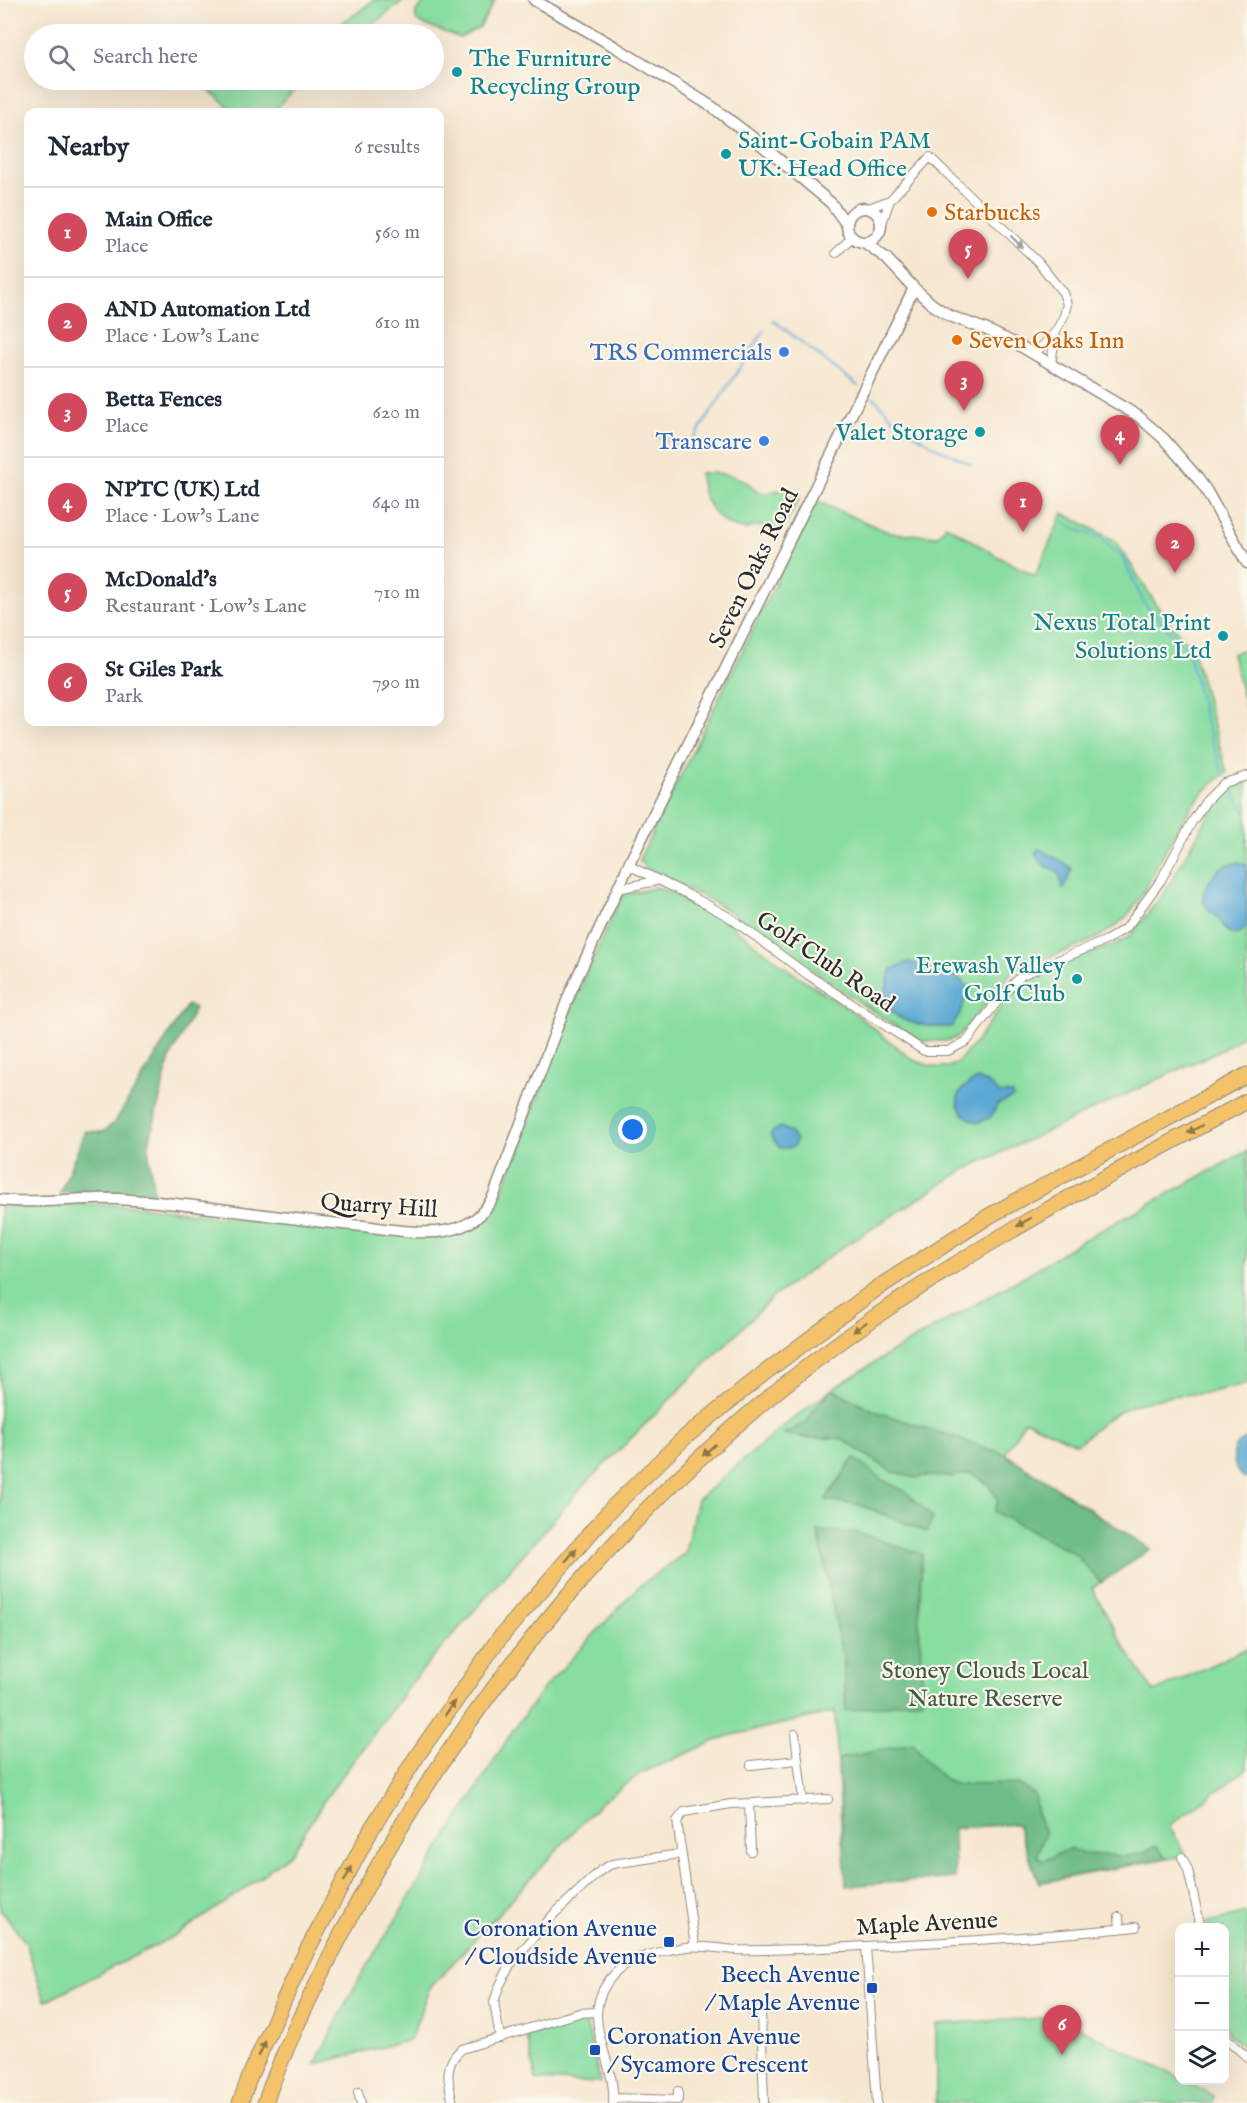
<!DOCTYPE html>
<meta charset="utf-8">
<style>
:root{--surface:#fff;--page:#f2f2f3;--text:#1f2937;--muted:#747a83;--line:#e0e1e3;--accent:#d1495b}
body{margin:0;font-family:"IM FELL English",serif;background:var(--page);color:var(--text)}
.controls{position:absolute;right:18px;bottom:18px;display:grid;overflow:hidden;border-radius:12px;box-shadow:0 6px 24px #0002}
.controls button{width:54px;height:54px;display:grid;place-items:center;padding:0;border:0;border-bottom:2px solid var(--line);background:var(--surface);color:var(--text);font:30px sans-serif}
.you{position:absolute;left:633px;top:1130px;width:21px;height:21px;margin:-15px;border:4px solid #fff;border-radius:50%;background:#1a73e8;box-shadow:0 0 0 9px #1a73e833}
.badge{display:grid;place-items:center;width:39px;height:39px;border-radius:50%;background:var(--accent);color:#fff;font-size:20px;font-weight:700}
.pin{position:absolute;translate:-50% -50px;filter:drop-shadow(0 2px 3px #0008)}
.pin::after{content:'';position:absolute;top:32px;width:21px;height:18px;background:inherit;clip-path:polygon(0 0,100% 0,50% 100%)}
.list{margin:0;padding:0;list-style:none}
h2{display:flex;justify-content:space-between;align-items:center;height:78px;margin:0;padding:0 24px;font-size:26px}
h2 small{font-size:20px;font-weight:400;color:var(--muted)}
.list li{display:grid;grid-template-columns:39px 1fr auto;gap:18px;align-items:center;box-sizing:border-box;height:90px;padding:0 24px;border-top:2px solid var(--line)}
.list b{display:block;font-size:22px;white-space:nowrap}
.list p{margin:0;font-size:20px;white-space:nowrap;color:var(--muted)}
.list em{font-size:20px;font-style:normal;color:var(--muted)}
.icon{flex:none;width:33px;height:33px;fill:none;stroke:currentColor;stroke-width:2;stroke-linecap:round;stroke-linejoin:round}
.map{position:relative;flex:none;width:1247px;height:2103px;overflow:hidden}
.search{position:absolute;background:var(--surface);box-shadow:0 6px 24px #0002;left:24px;top:24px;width:420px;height:66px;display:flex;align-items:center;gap:15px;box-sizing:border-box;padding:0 21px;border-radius:33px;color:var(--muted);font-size:22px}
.panel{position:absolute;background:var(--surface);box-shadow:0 6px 24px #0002;left:24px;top:108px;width:420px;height:618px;border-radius:12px}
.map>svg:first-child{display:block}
</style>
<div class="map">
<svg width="1247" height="2103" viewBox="0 0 1247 2103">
<rect width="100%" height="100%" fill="#fbf7ec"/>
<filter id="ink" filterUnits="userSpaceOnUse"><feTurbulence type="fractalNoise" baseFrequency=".0167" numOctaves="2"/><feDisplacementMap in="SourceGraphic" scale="12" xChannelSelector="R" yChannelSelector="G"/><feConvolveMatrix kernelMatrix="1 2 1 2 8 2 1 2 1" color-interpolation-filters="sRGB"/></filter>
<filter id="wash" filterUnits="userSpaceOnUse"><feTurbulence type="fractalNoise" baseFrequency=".008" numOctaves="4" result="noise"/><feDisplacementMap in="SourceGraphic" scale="24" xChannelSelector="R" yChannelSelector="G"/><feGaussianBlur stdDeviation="1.35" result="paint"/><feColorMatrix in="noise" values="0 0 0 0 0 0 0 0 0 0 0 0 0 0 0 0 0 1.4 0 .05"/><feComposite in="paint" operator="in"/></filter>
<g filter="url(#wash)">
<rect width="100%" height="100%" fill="#f7e7d0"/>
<path fill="#88dda0" stroke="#5a8466" stroke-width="1.5" d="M373 0H404L361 34H317C338 26 356 16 373 0Z
M428 0H495L480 27 460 38 420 23 416 20V11Z
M197 80H303L273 112H235Z
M700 473C715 473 733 473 746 482 750 484 752 489 756 491 768 497 773 489 783 490 789 490 795 494 800 497L781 532C774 530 766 527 758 526 753 526 749 529 744 529 717 526 700 498 700 473Z
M816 501 890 533 938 536 946 525 997 556 1035 576 1063 513 1116 541 1157 606 1193 651 1227 773C1192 793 1168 845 1150 880 1142 893 1136 907 1125 918 1099 944 1051 956 1017 968L1010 974 963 1031 956 1038 945 1041H922L900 1029 853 998 724 908 645 867 639 860Z
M1247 648V713L1232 654Z
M1247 782V1032L1223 1049 962 1171 838 1250 772 1298 583 1486 412 1682 325 1799 292 1852 243 1890 178 1934 45 2001 26 1943 0 1909V1206L27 1208 81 1204 137 1206 304 1227 441 1237C464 1234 483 1228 496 1208 536 1103 572 996 623 895L658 887 712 913 731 925 793 973 852 1011 913 1060 934 1067H948L957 1063 975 1043 1011 993 1021 982 1059 968 1057 962 1100 950 1120 942 1130 936 1164 893 1213 808 1233 786Z
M1247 1151V1384L1207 1393 1171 1396 1132 1405 1107 1419 1077 1444 1025 1420 1005 1454 1150 1549 1092 1588 1126 1650 1154 1692 1247 1648V1769L1169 1826 1187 1857 1167 1858 1039 1883 1017 1824 954 1828V1834L842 1844 835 1712 728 1736 715 1741 640 1774 599 1804 429 1989 410 2040 315 2064 357 1982 513 1730 544 1688 638 1587 685 1553 697 1500 776 1432 832 1389 890 1353 1018 1280 1081 1241Z
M1247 1913V2048L1229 2036 1225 2025 1224 1928H1207L1208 1922Z
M1058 2017 1214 2096 1212 2103H936V2024Z
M579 2019 587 2025 600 2083 536 2080 527 2036Z"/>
<path fill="#6ebc86" stroke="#4c7458" stroke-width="1.5" d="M187 1005 195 1008 169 1061 148 1147 154 1195 112 1192 60 1193 85 1131 103 1132 115 1122Z
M832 1389 877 1412 1005 1454 1150 1549 1101 1583 1074 1553 994 1512 998 1500 988 1484 971 1473 949 1477 925 1476 916 1478 891 1471 840 1438H806L783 1434 807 1422 813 1411Z
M854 1458 884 1481 905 1491 933 1518 927 1532 860 1505 825 1500Z
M818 1531 855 1532 922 1554 919 1622 923 1699 846 1711 844 1664Z
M913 1743 928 1763 945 1780 958 1785 1018 1784 1034 1795 1037 1813 1045 1833 1037 1855 1043 1861 1071 1848 1082 1854 1127 1856 1143 1853 1156 1846 1167 1858 1039 1883 1017 1824 954 1828 955 1878 846 1886 838 1759Z"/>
<path fill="#5ba9d4" stroke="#436a80" stroke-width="1.5" d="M1039 849 1065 863 1072 869 1064 888H1062L1059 872C1047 867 1040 865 1035 853Z
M1238 862 1247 864V928C1228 943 1226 926 1215 915 1211 910 1205 908 1203 901 1201 889 1214 872 1224 866 1228 864 1234 863 1238 862Z
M908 962 934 967 955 975 969 989 960 1014 951 1027C911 1027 870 1019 892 969Z
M978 1079 987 1082 999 1093 1012 1094 1013 1098 998 1104 991 1117 979 1123C952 1112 949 1092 978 1079Z
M781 1127 790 1132 796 1140 795 1145 791 1148H780L770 1135 773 1131Z
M1247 1438V1478L1244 1479C1234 1471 1232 1458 1235 1446Z"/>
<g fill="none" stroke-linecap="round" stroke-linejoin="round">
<path stroke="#5ba9d4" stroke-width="2" d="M773 320 858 386
M873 397 900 425 937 448 971 464
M654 436 685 446H689L764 331
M1065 523 1077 530 1101 537 1109 546 1121 554 1144 603 1188 651 1205 719 1222 772
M1233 792 1247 815"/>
</g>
</g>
<g filter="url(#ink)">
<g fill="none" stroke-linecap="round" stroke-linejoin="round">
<defs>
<path id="minor" d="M869 208 890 200
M882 223 890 200 930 157 1038 262 1063 293 1067 304 1064 316 1056 331 1035 354
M836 253 852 237
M1051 364 1056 331
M628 865 693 897 729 917 808 975 924 1051H948L967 1041 999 999 1022 975 1107 940 1127 927 1161 880 1192 822 1206 801 1224 783 1247 776
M618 889 660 880
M795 1734 803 1801
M751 1765 798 1760
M749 1804 751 1851
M1182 1857 1188 1870 1201 1928
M1119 1917 1120 1929
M695 1946 677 1821 684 1812 731 1804 828 1799
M866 1946 877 2103
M751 2011H761L764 2103
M1224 2037 1247 2057
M500 2038 494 2002 499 1987 510 1965 552 1916 601 1870 612 1864 680 1854
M358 2092 361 2103
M613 2098 678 2100V2091
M453 2103C448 2083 443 2063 462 2049L579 2013 597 2012
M613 2103C617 2065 583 2025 604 1988 620 1958 655 1952 686 1947 703 1945 719 1949 736 1950 757 1951 779 1949 800 1949 912 1944 1024 1939 1136 1927"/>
<path id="tertiary" d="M534 0 617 48 711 106 752 137 831 203 847 225
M847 225a17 17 0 1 1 34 0a17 17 0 1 1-34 0Z
M864 242 886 258 914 288 933 305 950 316 985 329 1022 347 1138 416 1164 439 1196 476 1206 490 1247 563
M0 1200C32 1204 63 1199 95 1199 112 1198 129 1200 146 1201 218 1207 290 1220 363 1226 388 1229 421 1235 445 1231 468 1227 483 1217 494 1195L570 993 631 860 914 288"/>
<path id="motorway" d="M240 2103 252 2071 301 1962 372 1828 417 1756 498 1640 612 1508 683 1439 763 1374 876 1289 989 1216 1247 1075
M265 2103C283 2051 308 2001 333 1951 457 1700 646 1475 878 1315 995 1234 1122 1169 1247 1101"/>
</defs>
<use href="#minor" stroke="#91897e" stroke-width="10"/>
<use href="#tertiary" stroke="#91897e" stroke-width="13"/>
<use href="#motorway" stroke="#91897e" stroke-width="17"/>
<use href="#minor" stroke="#fff" stroke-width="8"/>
<use href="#tertiary" stroke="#fff" stroke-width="10"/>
<use href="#motorway" stroke="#f3c26a" stroke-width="15"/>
</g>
<defs><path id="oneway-solid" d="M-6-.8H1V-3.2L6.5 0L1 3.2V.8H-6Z" transform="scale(1.5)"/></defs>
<use fill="#a0a0a0" href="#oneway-solid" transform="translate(1017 242) rotate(44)"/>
<g fill="#8f764a">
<use href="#oneway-solid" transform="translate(1195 1129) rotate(152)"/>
<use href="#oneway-solid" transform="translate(1024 1222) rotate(149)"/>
<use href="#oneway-solid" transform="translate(860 1327) rotate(143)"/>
<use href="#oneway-solid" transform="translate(709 1450) rotate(138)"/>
<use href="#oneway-solid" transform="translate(571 1555) rotate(-49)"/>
<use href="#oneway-solid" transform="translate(450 1708) rotate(-56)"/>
<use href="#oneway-solid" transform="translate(348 1874) rotate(-62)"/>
<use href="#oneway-solid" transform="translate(262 2049) rotate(-66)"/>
</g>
</g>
<g fill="#0f9aa8" stroke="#fbf7ec" stroke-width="2">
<circle cx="457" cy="72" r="6"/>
<circle cx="726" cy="154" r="6"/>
<circle cx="980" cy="432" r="6"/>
<circle cx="1223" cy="636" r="6"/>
<circle cx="1077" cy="979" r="6"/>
</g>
<g fill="#e8710a" stroke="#fbf7ec" stroke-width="2">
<circle cx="932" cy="212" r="6"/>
<circle cx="957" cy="340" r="6"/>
</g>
<g fill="#3f7fe0" stroke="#fbf7ec" stroke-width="2">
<circle cx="784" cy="352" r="6"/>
<circle cx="764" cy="441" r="6"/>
</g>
<g fill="#1a4fb4" stroke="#fbf7ec" stroke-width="2">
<rect x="663" y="1936" width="12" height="12" rx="3"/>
<rect x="866" y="1982" width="12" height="12" rx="3"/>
<rect x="589" y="2044" width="12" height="12" rx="3"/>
</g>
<g text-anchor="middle" stroke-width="4.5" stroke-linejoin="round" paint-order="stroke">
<g font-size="24" fill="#0d838f" stroke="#fbf7ec" text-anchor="end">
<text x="469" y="66" text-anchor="start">The Furniture<tspan x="469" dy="28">Recycling Group</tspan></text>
<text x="738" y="148" text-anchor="start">Saint-Gobain PAM<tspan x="738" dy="28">UK: Head Office</tspan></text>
<text x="968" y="440">Valet Storage</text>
<text x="1211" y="630">Nexus Total Print<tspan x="1211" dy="28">Solutions Ltd</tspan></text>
<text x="1065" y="973">Erewash Valley<tspan x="1065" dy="28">Golf Club</tspan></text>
</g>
<g font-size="24" fill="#c56008" stroke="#fbf7ec" text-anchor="start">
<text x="944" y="220">Starbucks</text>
<text x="969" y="348">Seven Oaks Inn</text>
</g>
<g font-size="24" fill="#366cbe" stroke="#fbf7ec" text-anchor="end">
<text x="772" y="360">TRS Commercials</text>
<text x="752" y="449">Transcare</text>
</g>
<g font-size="24" fill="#2b2b2b" stroke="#fbf7ec">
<text transform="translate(753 568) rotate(-64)" y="8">Seven Oaks Road</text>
<text transform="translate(826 961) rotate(34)" y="8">Golf Club Road</text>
<text transform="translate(379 1205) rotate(4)" y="8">Quarry Hill</text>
<text transform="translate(927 1923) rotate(-3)" y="8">Maple Avenue</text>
</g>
<g font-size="24" fill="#425848" stroke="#fbf7ec">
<text x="985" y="1678">Stoney Clouds Local<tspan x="985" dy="28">Nature Reserve</tspan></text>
</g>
<g font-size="24" fill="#164399" stroke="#fbf7ec" text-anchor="end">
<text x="657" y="1936">Coronation Avenue<tspan x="657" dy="28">/ Cloudside Avenue</tspan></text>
<text x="860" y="1982">Beech Avenue<tspan x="860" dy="28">/ Maple Avenue</tspan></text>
<text x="607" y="2044" text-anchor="start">Coronation Avenue<tspan x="607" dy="28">/ Sycamore Crescent</tspan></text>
</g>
</g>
</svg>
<div class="controls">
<button>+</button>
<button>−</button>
<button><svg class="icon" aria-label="layers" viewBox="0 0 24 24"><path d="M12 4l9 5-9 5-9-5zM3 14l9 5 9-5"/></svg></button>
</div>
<div class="you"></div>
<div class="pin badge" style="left:1023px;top:532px">1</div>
<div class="pin badge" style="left:1175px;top:573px">2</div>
<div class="pin badge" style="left:964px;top:411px">3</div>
<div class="pin badge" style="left:1120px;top:465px">4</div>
<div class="pin badge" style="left:968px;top:279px">5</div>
<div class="pin badge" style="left:1062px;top:2055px">6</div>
<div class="search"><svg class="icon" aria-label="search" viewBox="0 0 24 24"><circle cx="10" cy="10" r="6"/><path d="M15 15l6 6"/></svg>Search here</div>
<section class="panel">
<h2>Nearby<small>6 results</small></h2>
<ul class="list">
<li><span class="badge">1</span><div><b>Main Office</b><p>Place</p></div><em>560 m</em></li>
<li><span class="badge">2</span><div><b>AND Automation Ltd</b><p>Place · Low's Lane</p></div><em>610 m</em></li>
<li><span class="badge">3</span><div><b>Betta Fences</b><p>Place</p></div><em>620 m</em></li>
<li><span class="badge">4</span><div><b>NPTC (UK) Ltd</b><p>Place · Low's Lane</p></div><em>640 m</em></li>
<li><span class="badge">5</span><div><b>McDonald's</b><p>Restaurant · Low's Lane</p></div><em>710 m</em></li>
<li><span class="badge">6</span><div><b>St Giles Park</b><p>Park</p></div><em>790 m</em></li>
</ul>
</section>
</div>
